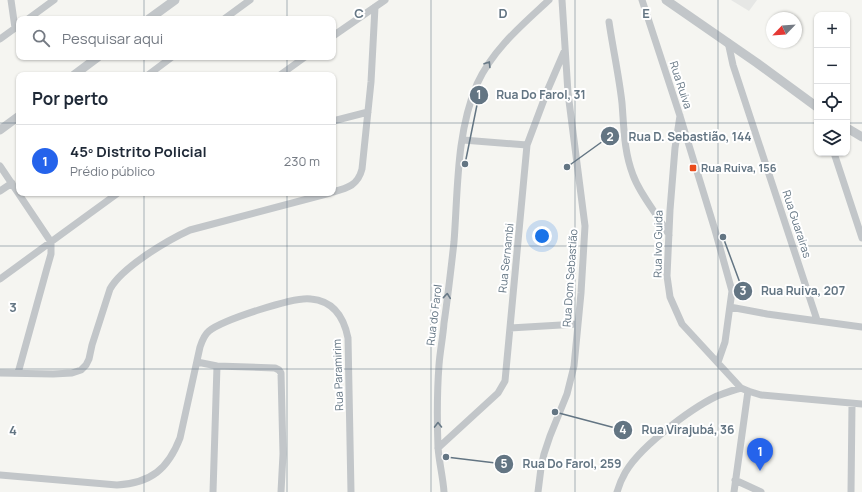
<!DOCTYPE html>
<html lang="pt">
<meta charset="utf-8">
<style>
:root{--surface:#fff;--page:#f2f2f3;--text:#1f2937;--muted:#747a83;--line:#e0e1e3;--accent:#2563eb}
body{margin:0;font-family:Manrope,sans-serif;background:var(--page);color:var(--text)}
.controls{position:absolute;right:12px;top:12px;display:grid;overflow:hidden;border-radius:8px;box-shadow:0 1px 3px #0004}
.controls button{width:36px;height:36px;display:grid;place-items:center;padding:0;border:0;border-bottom:1px solid var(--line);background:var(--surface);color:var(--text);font:20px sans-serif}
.compass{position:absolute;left:766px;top:12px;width:36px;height:36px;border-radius:50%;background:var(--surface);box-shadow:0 1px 3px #0004;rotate:245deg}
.you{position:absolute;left:542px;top:236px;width:14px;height:14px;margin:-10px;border:3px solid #fff;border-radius:50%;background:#1a73e8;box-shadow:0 0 0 6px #1a73e833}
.badge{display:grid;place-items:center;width:26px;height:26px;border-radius:50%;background:var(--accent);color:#fff;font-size:13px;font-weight:700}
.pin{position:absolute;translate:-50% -33px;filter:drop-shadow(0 1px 2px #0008)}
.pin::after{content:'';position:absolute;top:21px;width:14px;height:12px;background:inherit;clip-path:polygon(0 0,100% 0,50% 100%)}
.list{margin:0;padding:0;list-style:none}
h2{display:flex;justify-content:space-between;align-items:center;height:52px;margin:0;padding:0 16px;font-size:17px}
h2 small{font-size:13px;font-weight:400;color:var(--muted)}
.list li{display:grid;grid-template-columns:26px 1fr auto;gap:12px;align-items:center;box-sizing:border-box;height:72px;padding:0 16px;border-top:1px solid var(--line)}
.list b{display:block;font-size:15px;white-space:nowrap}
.list p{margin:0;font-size:13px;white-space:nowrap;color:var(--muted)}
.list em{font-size:13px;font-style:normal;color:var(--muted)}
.icon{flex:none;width:22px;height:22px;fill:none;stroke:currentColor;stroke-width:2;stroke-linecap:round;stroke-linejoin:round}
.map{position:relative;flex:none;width:862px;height:492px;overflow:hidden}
.search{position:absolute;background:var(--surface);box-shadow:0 1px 3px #0004;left:16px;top:16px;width:320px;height:44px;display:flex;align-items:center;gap:10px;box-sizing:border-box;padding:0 14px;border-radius:8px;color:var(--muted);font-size:15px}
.panel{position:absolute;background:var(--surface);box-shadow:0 1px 3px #0004;left:16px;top:72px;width:320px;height:124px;border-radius:8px}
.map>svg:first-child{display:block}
</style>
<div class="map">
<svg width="862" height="492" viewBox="0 0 862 492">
<rect width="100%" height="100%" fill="#f5f5f1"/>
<path fill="#e6e7e5" d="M731 0H757L749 11Z"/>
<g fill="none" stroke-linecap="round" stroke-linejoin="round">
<path stroke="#c2c6c9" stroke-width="7" d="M11 0 15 28
M642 0 680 116 715 230 732 291 725 342 718 362
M28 19 54 0
M224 19 250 0
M609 22C613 49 619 76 622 103 624 128 624 152 633 175 641 197 658 214 669 235
M333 36 385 0
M0 39 18 26
M728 42 733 65 817 320
M148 75 172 57
M280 75 305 57
M680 116 675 148 670 210 667 276 670 297 682 324 741 388 748 391 761 395 862 404
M333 121 368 112
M463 140 527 145
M834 153 862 238
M0 166 51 242V254L47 268 18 373
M0 191 12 183
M333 192C348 188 358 185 362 169L371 82 375 7
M0 279 118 193
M730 307 767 314 862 327
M510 328 578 324
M197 362 217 366 275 368 279 370 281 373 283 454 281 492
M0 373 53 374 72 373 81 370 86 365 89 359 92 345 110 289C122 267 168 240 190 230L330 193
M438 448 498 393 505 381 527 145 548 89 564 52
M0 475 117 485C151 483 168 469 180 438L200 347C202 341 204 335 209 331 223 320 295 296 311 299 334 301 344 318 348 338L351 492
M735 480 761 492
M213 492 217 366
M444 492C443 477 439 462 438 447 437 420 437 392 439 365 440 351 443 337 444 323 448 296 451 269 454 242 458 190 456 134 477 84 493 49 522 25 549 0
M538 492 541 468 544 454 550 436 567 394 574 366 581 293 585 226 568 93 562 0
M617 492C619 487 620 482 623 477 635 450 690 409 717 396 725 393 733 390 741 388
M734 492 748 391
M851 492 852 404"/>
<path stroke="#c2c6c9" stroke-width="9" d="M666 0 757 63 817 107
M149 19 175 0
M74 75 98 57
M847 128 862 137
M0 130 19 116"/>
</g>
<defs><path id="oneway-chevron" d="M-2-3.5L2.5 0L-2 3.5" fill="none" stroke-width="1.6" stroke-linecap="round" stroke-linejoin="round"/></defs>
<g stroke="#687986">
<use href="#oneway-chevron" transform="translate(488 64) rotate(-58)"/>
<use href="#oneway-chevron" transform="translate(447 296) rotate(-84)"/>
<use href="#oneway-chevron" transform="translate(438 425) rotate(-91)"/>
</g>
<path fill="none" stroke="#637583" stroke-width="1" stroke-opacity="0.55" d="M144 0V19M287 0V19M431 0V492M575 0V492M718 0V492M144 57V75M287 57V75M0 123H19M333 123H817M847 123H862M144 193V492M287 193V492M0 246H862M0 369H862"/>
<rect fill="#ea4c1c" stroke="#fff" stroke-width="1.5" x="689" y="164" width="8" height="8" rx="2"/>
<g text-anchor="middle" stroke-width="4" stroke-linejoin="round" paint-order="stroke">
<g font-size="11" fill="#637583" stroke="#fff">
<text transform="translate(681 85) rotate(72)" y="4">Rua Ruiva</text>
<text transform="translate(797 224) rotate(72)" y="4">Rua Guarairas</text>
<text transform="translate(658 244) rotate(-89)" y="4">Rua Ivo Guida</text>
<text transform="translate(506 258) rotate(-84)" y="4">Rua Sernambi</text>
<text transform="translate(570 278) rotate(-86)" y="4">Rua Dom Sebastião</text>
<text transform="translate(434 315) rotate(-83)" y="4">Rua do Farol</text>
<text transform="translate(338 375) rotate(-92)" y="4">Rua Paramirim</text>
</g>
<g font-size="11" font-weight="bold" fill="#637583" stroke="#fff" text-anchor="start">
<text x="701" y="172">Rua Ruiva, 156</text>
</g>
</g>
<g font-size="13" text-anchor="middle" font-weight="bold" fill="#637583" stroke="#fff" stroke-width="4" stroke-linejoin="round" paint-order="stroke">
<text x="359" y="18">C</text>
<text x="503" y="18">D</text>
<text x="646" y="18">E</text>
<text x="13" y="312">3</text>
<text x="13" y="435">4</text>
</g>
<path fill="none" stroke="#637583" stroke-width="1.5" d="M465 164L479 95M567 167L610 136M723 237L743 291M555 412L623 430M446 457L504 464"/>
<g fill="#637583" stroke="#fff" stroke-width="1.5">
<circle cx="465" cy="164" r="4"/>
<circle cx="567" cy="167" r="4"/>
<circle cx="723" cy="237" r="4"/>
<circle cx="555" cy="412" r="4"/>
<circle cx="446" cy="457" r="4"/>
<circle cx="479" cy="95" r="10"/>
<circle cx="610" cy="136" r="10"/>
<circle cx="743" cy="291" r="10"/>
<circle cx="623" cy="430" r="10"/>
<circle cx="504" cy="464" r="10"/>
</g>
<g font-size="12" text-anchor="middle" font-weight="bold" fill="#fff">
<text x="479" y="99">1</text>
<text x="610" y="141">2</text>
<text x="743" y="295">3</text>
<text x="623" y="434">4</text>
<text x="504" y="468">5</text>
</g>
<g font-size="12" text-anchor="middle" font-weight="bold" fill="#637583" stroke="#fff" stroke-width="4" stroke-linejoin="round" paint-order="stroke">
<text x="541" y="99">Rua Do Farol, 31</text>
<text x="690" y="141">Rua D. Sebastião, 144</text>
<text x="803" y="295">Rua Ruiva, 207</text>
<text x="688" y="434">Rua Virajubá, 36</text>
<text x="572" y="468">Rua Do Farol, 259</text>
</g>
</svg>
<div class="controls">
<button>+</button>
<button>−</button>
<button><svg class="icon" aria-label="locate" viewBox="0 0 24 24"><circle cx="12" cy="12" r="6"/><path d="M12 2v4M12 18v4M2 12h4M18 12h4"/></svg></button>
<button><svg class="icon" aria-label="layers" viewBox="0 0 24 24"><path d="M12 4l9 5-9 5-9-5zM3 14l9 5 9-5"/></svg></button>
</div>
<svg class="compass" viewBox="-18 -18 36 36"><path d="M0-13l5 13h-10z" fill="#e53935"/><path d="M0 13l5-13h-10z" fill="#747a83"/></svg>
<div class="you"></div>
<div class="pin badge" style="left:760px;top:471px">1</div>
<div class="search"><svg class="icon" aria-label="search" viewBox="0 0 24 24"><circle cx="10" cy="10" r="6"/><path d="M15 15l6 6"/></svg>Pesquisar aqui</div>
<section class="panel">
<h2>Por perto<small></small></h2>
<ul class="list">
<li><span class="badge">1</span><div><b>45º Distrito Policial</b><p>Prédio público</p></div><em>230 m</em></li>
</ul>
</section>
</div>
